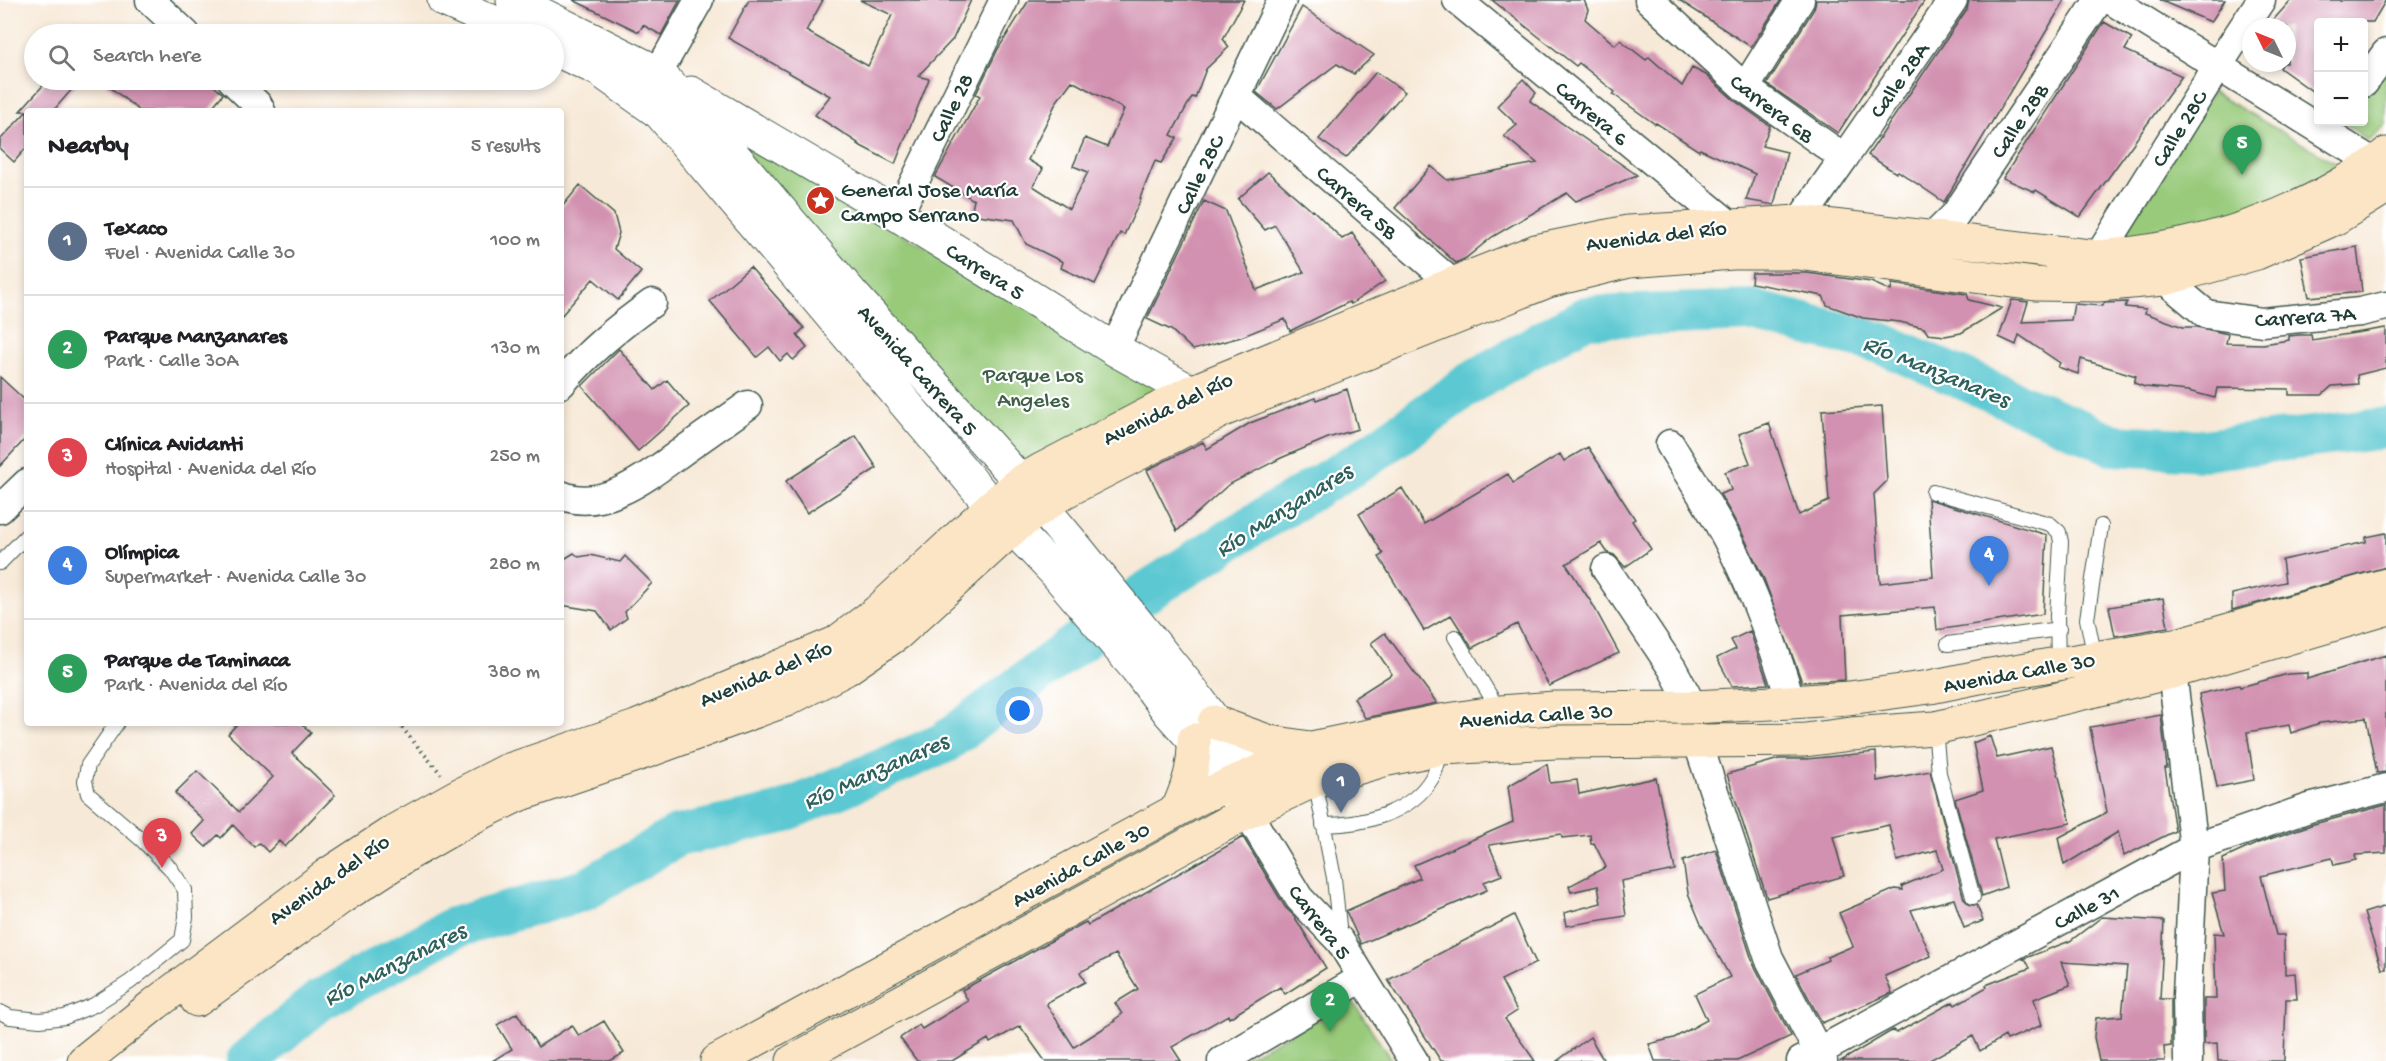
<!DOCTYPE html>
<meta charset="utf-8">
<style>
:root{--surface:#fff;--page:#f2f2f2;--text:#202124;--muted:#757577;--line:#e0e0e0;--accent:#111827}
body{margin:0;font-family:"Gochi Hand",sans-serif;background:var(--page);color:var(--text)}
.controls{position:absolute;right:18px;top:18px;display:grid;overflow:hidden;border-radius:6px;box-shadow:0 3px 9px #0003}
.controls button{width:54px;height:54px;display:grid;place-items:center;padding:0;border:0;border-bottom:2px solid var(--line);background:var(--surface);color:var(--text);font:30px sans-serif}
.compass{position:absolute;left:2242px;top:18px;width:54px;height:54px;border-radius:50%;background:var(--surface);box-shadow:0 3px 9px #0003;rotate:313deg}
.you{position:absolute;left:1020px;top:711px;width:21px;height:21px;margin:-15px;border:4px solid #fff;border-radius:50%;background:#1a73e8;box-shadow:0 0 0 9px #1a73e833}
.badge{display:grid;place-items:center;width:39px;height:39px;border-radius:50%;background:var(--accent);color:#fff;font-size:20px;font-weight:700}
.pin{position:absolute;translate:-50% -50px;filter:drop-shadow(0 2px 3px #0008)}
.pin::after{content:'';position:absolute;top:32px;width:21px;height:18px;background:inherit;clip-path:polygon(0 0,100% 0,50% 100%)}
.list{margin:0;padding:0;list-style:none}
h2{display:flex;justify-content:space-between;align-items:center;height:78px;margin:0;padding:0 24px;font-size:26px}
h2 small{font-size:20px;font-weight:400;color:var(--muted)}
.list li{display:grid;grid-template-columns:39px 1fr auto;gap:18px;align-items:center;box-sizing:border-box;height:108px;padding:0 24px;border-top:2px solid var(--line)}
.list b{display:block;font-size:22px;white-space:nowrap}
.list p{margin:0;font-size:20px;white-space:nowrap;color:var(--muted)}
.list em{font-size:20px;font-style:normal;color:var(--muted)}
.icon{flex:none;width:33px;height:33px;fill:none;stroke:currentColor;stroke-width:2;stroke-linecap:round;stroke-linejoin:round}
.map{position:relative;flex:none;width:2386px;height:1061px;overflow:hidden}
.search{position:absolute;background:var(--surface);box-shadow:0 3px 9px #0003;left:24px;top:24px;width:540px;height:66px;display:flex;align-items:center;gap:15px;box-sizing:border-box;padding:0 21px;border-radius:33px;color:var(--muted);font-size:22px}
.panel{position:absolute;background:var(--surface);box-shadow:0 3px 9px #0003;left:24px;top:108px;width:540px;height:618px;border-radius:6px}
.map>svg:first-child{display:block}
</style>
<div class="map">
<svg width="2386" height="1061" viewBox="0 0 2386 1061">
<rect width="100%" height="100%" fill="#fff"/>
<filter id="ink" filterUnits="userSpaceOnUse"><feTurbulence type="fractalNoise" baseFrequency=".0167" numOctaves="2"/><feDisplacementMap in="SourceGraphic" scale="12" xChannelSelector="R" yChannelSelector="G"/><feConvolveMatrix kernelMatrix="1 2 1 2 8 2 1 2 1" color-interpolation-filters="sRGB"/></filter>
<filter id="wash" filterUnits="userSpaceOnUse"><feTurbulence type="fractalNoise" baseFrequency=".008" numOctaves="4" result="noise"/><feDisplacementMap in="SourceGraphic" scale="24" xChannelSelector="R" yChannelSelector="G"/><feGaussianBlur stdDeviation="1.35" result="paint"/><feColorMatrix in="noise" values="0 0 0 0 0 0 0 0 0 0 0 0 0 0 0 0 0 1.4 0 .05"/><feComposite in="paint" operator="in"/></filter>
<g filter="url(#wash)">
<rect width="100%" height="100%" fill="#f7e9d7"/>
<path fill="#98ca7a" stroke="#5c8457" stroke-width="1.5" d="M2386 63V125L2368 140 2342 122H2364V93Z
M2212 92 2338 164 2311 186 2265 208 2113 248Z
M726 130 1168 391 1017 469Z
M1352 1000 1392 1061H1239Z"/>
<g fill="none" stroke-linecap="round" stroke-linejoin="round">
<path stroke="#5cc8d2" stroke-width="42" d="M247 1061 320 1000 453 928 585 890 677 836 778 814 944 743 1140 596 1240 533 1365 458 1478 378 1586 317 1753 311 1881 343 2114 445 2203 450 2386 428"/>
</g>
<g id="blocks">
<path fill="#d291b0" fill-rule="evenodd" d="M573 0H680L661 35 643 25 639 32Z
M749 0H823L806 31 868 66 892 15 860 0H971L953 39 918 76 929 79 895 164 857 144 858 143 815 115 830 96 728 38Z
M1029 0H1244L1223 39 1229 47 1206 69 1195 98 1192 97 1171 135 1177 138 1161 163 1155 161 1140 198 1141 199 1124 235 1120 233 1095 284 1061 268 1063 262 1026 244 1014 220 971 214 974 200 935 177 980 96 976 94 998 49ZM1072 81 1124 109 1107 147 1085 138 1073 166 1088 172 1069 209 1033 186 1043 169 1028 160 1057 101Z
M1492 0H1584L1588 10 1585 19 1615 45 1620 40 1646 60 1649 57 1682 86 1692 68 1706 75 1735 101 1770 126 1762 146 1787 152 1774 205 1746 200 1755 174 1700 149 1699 151 1656 123 1655 124 1613 94 1615 92 1579 63 1576 66Z
M1679 0H1781L1751 47Z
M1816 0H1925L1838 133 1767 84 1814 9Z
M1969 0H2065L1944 202 1898 171 1896 173 1868 155 1967 9Z
M2159 0H2225L2211 22Z
M2291 0H2386L2373 22H2319V96L2280 68 2283 63H2287V27H2267Z
M1302 7 1374 55 1354 74 1337 64 1277 109 1256 92Z
M2104 22 2132 38 2125 50 2182 76 2080 217 2036 190 2035 192 2003 178Z
M1376 72 1405 92 1346 158 1319 139Z
M1523 79 1536 93 1530 101 1637 175 1576 201 1567 193 1492 237 1466 258 1456 263 1395 208 1431 166 1447 180 1537 163 1504 136 1517 125 1497 106Z
M48 80H80L53 111H27V147L14 162 0 149V140L27 111H20Z
M101 80H207L223 94 209 111H140Z
M1268 172 1312 211 1313 210 1342 239 1352 233 1385 281 1351 304 1349 302 1290 331 1285 319 1241 337 1193 350 1171 330 1147 319 1204 201 1226 211 1256 290 1304 272 1275 225 1265 230 1238 199Z
M580 185 614 214 619 233 614 249 641 272 618 300 593 279 561 316V208Z
M2357 247 2362 292 2309 297 2301 257Z
M750 267 804 328 797 335 807 348 793 360 788 354 780 361 769 347 757 357 710 301Z
M1752 273H1807L1871 282 1891 291 1892 284 1967 294 1969 300 2002 308 1961 333 1945 336 1928 334 1924 328 1900 322 1863 318 1827 305 1823 296 1751 283Z
M2012 300 2028 302 2022 322 2071 320 2074 304 2103 306 2104 303 2127 302 2125 307 2146 309 2145 313 2183 327H2197L2228 334 2226 343 2263 344 2289 340V336L2299 335H2311L2312 340 2386 328V368L2357 375 2358 384 2332 386 2322 395H2289V389L2217 388 2215 398 2188 391 2145 387 2134 383 2136 376 2081 359 2078 374 2058 367 2060 363 2019 335 2016 345 1999 337Z
M619 349 655 390 667 380 689 406 638 451 582 386Z
M0 377 27 402V437L0 466Z
M1347 389 1358 429 1328 438 1281 458 1228 485 1177 531 1147 470 1203 442 1207 449 1250 423 1315 398 1316 400Z
M1882 406 1887 481 1874 494 1880 583 1933 577 1928 499 2047 535 2043 614 1937 630 1935 607 1842 615 1845 680 1802 682 1764 579 1742 533 1720 494 1731 490 1725 472 1750 463 1739 434 1769 423 1799 515 1829 501 1822 410Z
M856 436 877 468 807 513 786 481Z
M1588 447 1635 519 1632 521 1651 549 1625 567 1614 555 1608 553 1601 543 1566 564 1593 605 1619 653 1549 686 1517 624 1472 648 1451 615 1424 631 1379 557 1383 554 1359 514 1402 488 1424 524 1508 474 1513 483 1560 454 1564 461Z
M2386 533V567L2232 610V594L2285 582 2282 560 2366 542V537Z
M574 553 579 557 590 555 620 562 625 556 652 583 625 612 627 618 611 630 597 611 561 605V561Z
M2163 598 2168 627 2115 636 2109 607Z
M1750 631 1768 684 1732 686 1717 658 1736 649 1731 640Z
M1385 633 1437 703 1365 718 1354 698 1392 674 1371 643Z
M2386 655V772L2377 773 2366 718 2320 723 2291 733 2289 725 2247 732 2254 780 2217 787 2199 694 2239 685 2240 687 2288 674 2307 673V679Z
M2161 715 2167 768H2165L2175 831 2124 856 2118 832 2064 865 2058 838 2107 812 2090 727Z
M238 723H301L311 733 292 753 335 795 285 847 279 841 268 852 259 843 254 847 233 825 221 838 218 835 206 847 192 834 204 821 175 793 197 771 239 812 273 777 228 734Z
M1990 736 1997 758 2051 746 2071 823 1994 839 2006 887 1982 896 1955 799 1983 790 1973 743Z
M1876 752 1877 781 1930 771 1964 899 1970 905H1977L1983 921 1964 928 1954 899 1911 910 1931 956 1885 976 1892 993 1822 1023 1796 974 1828 960 1827 957 1853 946 1839 913 1895 889 1903 890 1902 886 1943 869 1937 850 1897 861 1889 825 1833 837 1844 876 1767 898 1727 774 1779 759H1807Z
M1547 764 1550 783 1577 780 1579 794 1656 778 1675 870 1621 881 1626 916 1566 926 1564 913 1601 903 1598 886 1571 892 1569 886 1606 867 1594 843 1591 844 1590 835 1562 838 1561 834 1489 845 1502 875 1484 882 1487 890 1361 944 1346 911 1420 878 1414 865 1513 822 1508 786Z
M2386 805V853L2355 855 2356 860 2334 865 2332 858 2261 876 2276 935H2284L2285 974 2295 973 2297 999H2286L2284 1061H2218L2217 1043 2204 1044V999H2216L2214 933 2224 934 2212 893 2225 891 2223 859 2258 843 2314 824Z
M1243 837 1285 907 1294 916 1326 968 1285 994 1280 987 1229 1018 1228 1015 1172 1047 1181 1061H1045L1020 1026 990 1043 988 1039 952 1061H917L900 1038 919 1025 922 1029 968 1001 962 990 1082 924 1086 922 1088 925ZM1116 954 1138 989 1115 1003 1122 1014 1114 1020 1115 1021 1074 1047 1047 1005 1048 1002 1085 982 1080 972Z
M1716 850 1753 963 1791 1036 1737 1061H1655L1649 1044 1674 1038 1707 1020 1695 994 1730 977 1701 924 1688 893 1683 861Z
M2386 906V969H2382L2364 913Z
M1514 915 1536 963 1501 980 1517 1011 1505 1019 1535 1061H1441L1388 980Z
M2102 917 2164 921 2160 999H2171V1046L2164 1047 2165 1061H2099L2094 1037 2096 1018 2122 1016 2127 966 2061 962 2070 985 2034 999 2042 1025 2007 1040 2005 1036 1980 1051 1973 1036 1928 1061H1841L1893 1030 1896 1033 1953 1002 1955 1005 1987 987 1986 985 2030 968 2026 960 2023 959 2070 941Z
M517 1013 538 1047 572 1025 579 1036 604 1021 624 1053 610 1061H492L512 1049 497 1025Z
M1590 1037 1604 1061H1557Z"/>
</g>
</g>
<g filter="url(#ink)">
<use href="#blocks" fill-opacity="0" stroke="#3f574c" stroke-width="1.5"/>
<g fill="none" stroke-linecap="round" stroke-linejoin="round">
<defs>
<path id="service" d="M1933 492 2050 524 2059 532 2061 542 2057 616 2058 664
M0 563 27 535
M1455 637 1500 712
M1948 644 2059 629
M2095 658 2087 619 2101 526
M1935 728 1939 773 1973 897
M1315 781 1334 878 1340 936
M1323 825C1362 825 1412 814 1433 776 1437 769 1439 758 1441 750
M0 1012 10 1017 40 1020 65 1017 94 1005 130 982 182 940 186 917 185 890 170 868 142 840 88 794 85 781 88 765 117 723"/>
<path id="minor" d="M150 0 186 34
M1457 0 1730 225
M1649 0 1745 88 1844 158 1799 222
M2111 0 2376 164 2386 172
M658 73 699 0
M232 80 258 105 261 111
M2364 83 2386 53
M1745 88 1800 0
M1236 96 1453 284 1466 298
M1844 158 1953 0
M898 215 1004 0
M1933 237 1955 215 2099 0
M2098 257 2217 67 2261 0
M2164 279 2206 314 2262 322 2360 312 2386 306
M1114 349 1282 0
M561 384C590 350 616 329 652 303
M1670 444C1685 469 1701 493 1716 519 1749 576 1772 639 1791 702
M561 495C605 514 653 472 687 448 707 434 728 419 748 405
M0 509 27 483
M1606 569 1672 668 1693 707
M2172 672 2194 848 2187 995 2188 1061
M1697 740 1769 958 1823 1061
M1247 812 1299 898 1340 941 1414 1061
M1222 1061 1362 978
M1801 1061 2194 848 2309 808 2386 788"/>
<path id="tertiary" d="M444 0 520 34
M513 0 658 73 704 121 851 293 1021 482 1078 550 1193 692 1269 796
M554 49 598 69 660 113 992 506 1055 572 1137 669 1169 712 1194 740 1244 808
M691 93 898 215 1114 349 1191 392"/>
<path id="secondary" d="M1214 722 1270 742 1310 748
M1178 809C1188 786 1195 766 1194 740
M197 1000 342 897 410 853 471 818 516 796 645 752 786 700 846 669 897 634 1013 528 1062 493 1223 410 1548 281 1629 261 1733 253H1797L2035 284 2098 285 2164 279 2257 253 2336 218 2386 187
M84 1061 155 1004 327 875 396 830 459 795 506 771 636 727 836 643 877 612 992 506 1021 482 1041 470 1191 392 1453 284 1536 251 1628 232 1799 222 2098 257C2183 250 2266 228 2340 185 2356 175 2372 167 2386 154
M717 1061 1201 797 1312 748 1441 721 1500 712 1555 708 1693 707 1791 702 1849 698 1930 687 1984 676 2180 644 2386 585
M793 1061 1247 812 1315 780 1388 759 1442 748 1556 742 1805 740 1851 734 1935 728 2172 672 2386 609"/>
</defs>
<use href="#service" stroke="#3f574c" stroke-width="16"/>
<use href="#minor" stroke="#3f574c" stroke-width="31"/>
<use href="#tertiary" stroke="#3f574c" stroke-width="35"/>
<use href="#secondary" stroke="#3f574c" stroke-width="35"/>
<path stroke="#3f574c" stroke-width="4" stroke-dasharray="1.5 4.5" stroke-linecap="butt" d="M398 723 441 774"/>
<use href="#service" stroke="#fff" stroke-width="14"/>
<use href="#minor" stroke="#fff" stroke-width="28"/>
<use href="#tertiary" stroke="#fff" stroke-width="33"/>
<use href="#secondary" stroke="#fce5c4" stroke-width="33"/>
</g>
</g>
<defs>
<symbol id="sight-disc" viewBox="-11 -11 22 22"><circle r="9.5" fill="#c8321e" stroke="#fff"/><path d="M0-6L1.8-2.2L6-1.7L2.9 1.2L3.7 5.4L0 3.3L-3.7 5.4L-2.9 1.2L-6-1.7L-1.8-2.2Z" fill="#fff"/></symbol>
</defs>
<g fill-rule="evenodd">
<use href="#sight-disc" x="804" y="184" width="33" height="33"/>
</g>
<g text-anchor="middle" stroke-width="4.5" stroke-linejoin="round" paint-order="stroke">
<g font-size="22" fill="#1f3d34" stroke="#fff">
<text transform="translate(1898 79) rotate(-55)" y="8">Calle 28A</text>
<text transform="translate(950 107) rotate(-64)" y="8">Calle 28</text>
<text transform="translate(1773 107) rotate(37)" y="8">Carrera 6B</text>
<text transform="translate(1593 112) rotate(40)" y="8">Carrera 6</text>
<text transform="translate(2018 120) rotate(-56)" y="8">Calle 28B</text>
<text transform="translate(2178 128) rotate(-58)" y="8">Calle 28C</text>
<text transform="translate(1198 174) rotate(-64)" y="8">Calle 28C</text>
<text transform="translate(1358 201) rotate(41)" y="8">Carrera 5B</text>
<text transform="translate(1656 234) rotate(-7)" y="8">Avenida del Río</text>
<text transform="translate(986 270) rotate(32)" y="8">Carrera 5</text>
<text transform="translate(2305 315) rotate(-4)" y="8">Carrera 7A</text>
<text transform="translate(919 369) rotate(48)" y="8">Avenida Carrera 5</text>
<text transform="translate(1167 407) rotate(-26)" y="8">Avenida del Río</text>
<text transform="translate(2019 671) rotate(-10)" y="8">Avenida Calle 30</text>
<text transform="translate(765 672) rotate(-23)" y="8">Avenida del Río</text>
<text transform="translate(1536 714) rotate(-4)" y="8">Avenida Calle 30</text>
<text transform="translate(1080 863) rotate(-29)" y="8">Avenida Calle 30</text>
<text transform="translate(328 878) rotate(-35)" y="8">Avenida del Río</text>
<text transform="translate(2086 906) rotate(-28)" y="8">Calle 31</text>
<text transform="translate(1321 921) rotate(52)" y="8">Carrera 5</text>
</g>
<g font-size="22" fill="#1f3d34" stroke="#fff" text-anchor="start">
<text x="841" y="196">General Jose María<tspan x="841" dy="25">Campo Serrano</tspan></text>
</g>
<g font-size="22" fill="#3d6046" stroke="#fff">
<text x="1033" y="381">Parque Los<tspan x="1033" dy="25">Angeles</tspan></text>
</g>
<g font-size="24" font-style="italic" fill="#2e605c" stroke="#fff">
<text transform="translate(1937 370) rotate(22)" y="8">Río Manzanares</text>
<text transform="translate(1283 509) rotate(-32)" y="8">Río Manzanares</text>
<text transform="translate(875 770) rotate(-24)" y="8">Río Manzanares</text>
<text transform="translate(394 963) rotate(-27)" y="8">Río Manzanares</text>
</g>
</g>
</svg>
<div class="controls">
<button>+</button>
<button>−</button>
</div>
<svg class="compass" viewBox="-18 -18 36 36"><path d="M0-13l5 13h-10z" fill="#e53935"/><path d="M0 13l5-13h-10z" fill="#757577"/></svg>
<div class="you"></div>
<div class="pin badge" style="left:1341px;top:813px;background:#5c6f8a">1</div>
<div class="pin badge" style="left:1330px;top:1032px;background:#2e9e5b">2</div>
<div class="pin badge" style="left:162px;top:868px;background:#e0444e">3</div>
<div class="pin badge" style="left:1989px;top:586px;background:#3f7fe0">4</div>
<div class="pin badge" style="left:2242px;top:175px;background:#2e9e5b">5</div>
<div class="search"><svg class="icon" aria-label="search" viewBox="0 0 24 24"><circle cx="10" cy="10" r="6"/><path d="M15 15l6 6"/></svg>Search here</div>
<section class="panel">
<h2>Nearby<small>5 results</small></h2>
<ul class="list">
<li><span class="badge" style="background:#5c6f8a">1</span><div><b>Texaco</b><p>Fuel · Avenida Calle 30</p></div><em>100 m</em></li>
<li><span class="badge" style="background:#2e9e5b">2</span><div><b>Parque Manzanares</b><p>Park · Calle 30A</p></div><em>130 m</em></li>
<li><span class="badge" style="background:#e0444e">3</span><div><b>Clínica Avidanti</b><p>Hospital · Avenida del Río</p></div><em>250 m</em></li>
<li><span class="badge" style="background:#3f7fe0">4</span><div><b>Olímpica</b><p>Supermarket · Avenida Calle 30</p></div><em>280 m</em></li>
<li><span class="badge" style="background:#2e9e5b">5</span><div><b>Parque de Taminaca</b><p>Park · Avenida del Río</p></div><em>380 m</em></li>
</ul>
</section>
</div>
